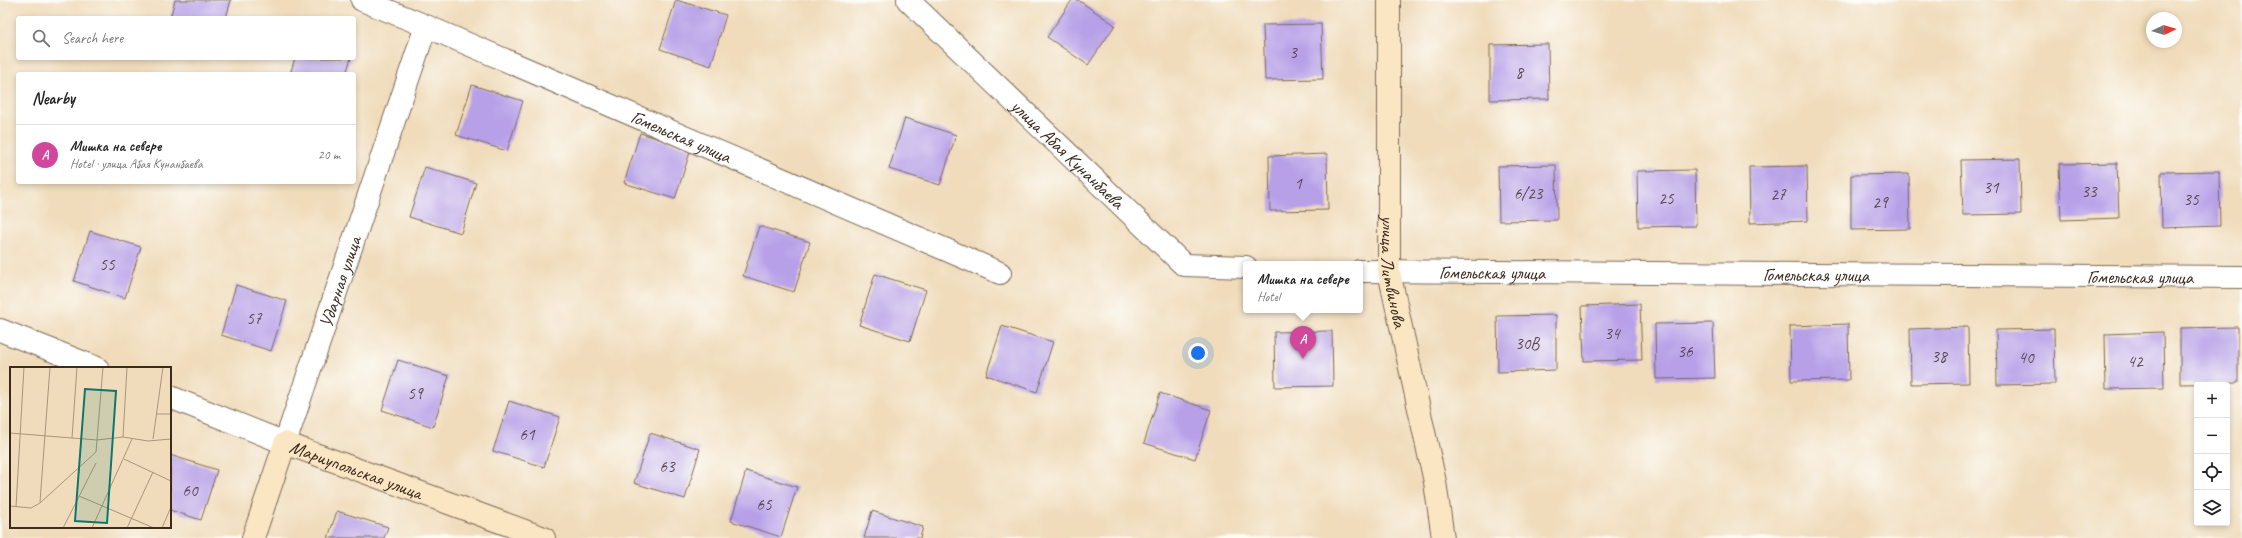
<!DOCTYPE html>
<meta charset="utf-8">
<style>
:root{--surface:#fff;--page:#f6f6f6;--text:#222;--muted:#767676;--line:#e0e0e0;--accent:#1f6fb2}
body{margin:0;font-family:Caveat,sans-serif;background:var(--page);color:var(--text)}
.controls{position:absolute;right:12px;bottom:12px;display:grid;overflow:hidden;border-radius:4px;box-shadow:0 2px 6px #0003}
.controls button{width:36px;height:36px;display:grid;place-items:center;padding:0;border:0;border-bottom:1px solid var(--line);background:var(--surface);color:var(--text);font:20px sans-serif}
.compass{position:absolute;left:2146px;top:12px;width:36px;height:36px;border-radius:50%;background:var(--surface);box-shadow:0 2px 6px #0003;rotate:86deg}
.you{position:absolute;left:1198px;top:353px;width:14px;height:14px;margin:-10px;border:3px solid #fff;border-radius:50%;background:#1a73e8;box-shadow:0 0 0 6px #1a73e833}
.badge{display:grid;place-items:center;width:26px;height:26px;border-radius:50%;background:var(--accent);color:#fff;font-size:13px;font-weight:700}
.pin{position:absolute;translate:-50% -33px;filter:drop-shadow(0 1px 2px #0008)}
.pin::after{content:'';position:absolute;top:21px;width:14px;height:12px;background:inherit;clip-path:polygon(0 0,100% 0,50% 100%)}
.popup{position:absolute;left:1243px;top:261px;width:120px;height:52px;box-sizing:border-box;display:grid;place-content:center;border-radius:4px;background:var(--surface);filter:drop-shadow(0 1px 3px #0005);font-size:13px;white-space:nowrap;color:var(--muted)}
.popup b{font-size:15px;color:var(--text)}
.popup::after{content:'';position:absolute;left:50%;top:100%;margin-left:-8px;border:8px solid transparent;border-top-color:var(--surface)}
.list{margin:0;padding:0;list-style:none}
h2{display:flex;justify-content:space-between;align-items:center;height:52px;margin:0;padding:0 16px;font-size:17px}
h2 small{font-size:13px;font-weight:400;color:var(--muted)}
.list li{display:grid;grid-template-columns:26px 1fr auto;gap:12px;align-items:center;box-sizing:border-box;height:60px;padding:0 16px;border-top:1px solid var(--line)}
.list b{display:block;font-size:15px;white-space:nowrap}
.list p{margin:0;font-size:13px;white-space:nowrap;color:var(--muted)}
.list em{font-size:13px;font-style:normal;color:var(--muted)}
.icon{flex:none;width:22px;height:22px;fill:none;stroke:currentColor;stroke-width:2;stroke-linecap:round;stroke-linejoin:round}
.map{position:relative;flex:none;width:2242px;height:538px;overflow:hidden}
.search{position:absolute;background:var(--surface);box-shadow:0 2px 6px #0003;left:16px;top:16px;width:340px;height:44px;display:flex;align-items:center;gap:10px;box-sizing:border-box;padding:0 14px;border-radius:4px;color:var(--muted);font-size:15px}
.panel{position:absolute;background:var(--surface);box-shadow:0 2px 6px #0003;left:16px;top:72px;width:340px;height:112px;border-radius:4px}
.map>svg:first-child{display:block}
</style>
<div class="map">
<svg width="2242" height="538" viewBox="0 0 2242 538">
<rect width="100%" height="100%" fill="#fdfcf7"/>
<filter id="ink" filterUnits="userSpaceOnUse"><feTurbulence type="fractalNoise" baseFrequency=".025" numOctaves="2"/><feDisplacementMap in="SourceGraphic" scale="8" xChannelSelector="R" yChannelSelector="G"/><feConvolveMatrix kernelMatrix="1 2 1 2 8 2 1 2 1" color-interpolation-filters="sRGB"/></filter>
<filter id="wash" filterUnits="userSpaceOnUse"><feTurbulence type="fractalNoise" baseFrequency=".012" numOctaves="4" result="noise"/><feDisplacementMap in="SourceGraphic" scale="16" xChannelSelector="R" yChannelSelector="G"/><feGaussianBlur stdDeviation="0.9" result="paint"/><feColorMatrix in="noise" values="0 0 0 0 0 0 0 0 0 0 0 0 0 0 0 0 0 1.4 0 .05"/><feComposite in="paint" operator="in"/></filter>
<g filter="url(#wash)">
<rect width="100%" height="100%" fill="#f0dcbb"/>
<g id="blocks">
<path fill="#b7a0e8" d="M175 0H231L226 18H170Z
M676 0 726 15 711 66 660 49Z
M1072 0H1078L1115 25 1088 65 1047 37Z
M1321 24 1323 79 1265 80 1263 25Z
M1548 44 1549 99 1490 100V45Z
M295 58H351L346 74H290Z
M472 85 523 101 507 151 456 135Z
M905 118 956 135 940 185 889 169Z
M640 133 691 149 675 199 624 183Z
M1327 154 1328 210 1270 211 1269 156Z
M2020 159 2021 214 1963 215 1961 160Z
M2117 163 2119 218 2061 220 2059 164Z
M1556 165 1557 220 1499 221 1498 166Z
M1807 166 1808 221 1750 223 1749 167Z
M425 167 476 183 461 233 409 217Z
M1695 170 1696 226 1638 227 1637 171Z
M2219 171 2220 226 2162 228 2161 172Z
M1909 174 1910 229 1851 230V175Z
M759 226 810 242 794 292 743 276Z
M90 231 141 247 125 298 74 281Z
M875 274 926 290 910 341 859 325Z
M236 285 287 301 271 351 221 335Z
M1640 304 1642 360 1584 361 1582 306Z
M1556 315V370L1498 372 1497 316Z
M1713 323 1715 378 1656 379 1655 324Z
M1848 324 1849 380 1791 381 1790 326Z
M1002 326 1053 342 1037 392 986 375Z
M1968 327 1969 383 1911 384 1910 329Z
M2238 327V383L2180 384V328Z
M2054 329 2055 384 1997 385 1996 330Z
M1332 331 1333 386 1275 387 1274 332Z
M2163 332 2164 388 2106 389 2105 334Z
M398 360 449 376 433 427 382 410Z
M1160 393 1211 410 1195 459 1144 443Z
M509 401 560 417 544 467 493 451Z
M650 433 700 449 685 499 634 483Z
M170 455 217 470 201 520 170 510Z
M746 471 797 487 781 537 731 521Z
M337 511 388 527 384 538H328Z
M872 511 923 527 920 538H864Z"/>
</g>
</g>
<g filter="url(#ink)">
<use href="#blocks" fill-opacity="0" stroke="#7a6855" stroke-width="1"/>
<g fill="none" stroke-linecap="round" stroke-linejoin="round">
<defs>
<g id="street">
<path id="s1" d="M362 0 426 26 1000 273"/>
<path id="s2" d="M908 0 1184 265 1246 267"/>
<path id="s3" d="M1360 271 2242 277"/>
<path d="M0 330 97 368"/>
<path id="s4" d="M170 397 285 443 426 26"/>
</g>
<g id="secondary">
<path id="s5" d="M1389 0V272L1435 482 1443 538"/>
<path id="s6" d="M253 538 285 443 544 538"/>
</g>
</defs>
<use href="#street" stroke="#7a6855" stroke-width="24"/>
<use href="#secondary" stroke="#7a6855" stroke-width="24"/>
<use href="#street" stroke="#fff" stroke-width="22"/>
<use href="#secondary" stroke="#fbe6c4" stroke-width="22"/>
</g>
</g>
<g text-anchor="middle" stroke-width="4" stroke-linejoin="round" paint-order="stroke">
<g font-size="17" fill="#5a4850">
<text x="1293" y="58">3</text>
<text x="1519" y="78">8</text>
<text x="1298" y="189">1</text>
<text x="1991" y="193">31</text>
<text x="2089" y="197">33</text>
<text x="1528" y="199">6/23</text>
<text x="1778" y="200">27</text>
<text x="1666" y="204">25</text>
<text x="2191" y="205">35</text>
<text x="1880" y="208">29</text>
<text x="107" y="270">55</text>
<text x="254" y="324">57</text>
<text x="1612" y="339">34</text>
<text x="1527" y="349">30В</text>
<text x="1685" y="357">36</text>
<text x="1939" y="362">38</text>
<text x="2026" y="363">40</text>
<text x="2135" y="367">42</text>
<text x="415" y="399">59</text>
<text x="527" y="440">61</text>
<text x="667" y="472">63</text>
<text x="190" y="496">60</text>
<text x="764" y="510">65</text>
</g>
<g font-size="19" fill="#3b2a1e" stroke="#fdfcf7">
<text dy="7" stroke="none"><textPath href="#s1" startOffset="347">Гомельская улица</textPath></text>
<text dy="7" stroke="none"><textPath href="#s2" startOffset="222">улица Абая Кунанбаева</textPath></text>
<text dy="7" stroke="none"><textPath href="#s5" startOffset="272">улица Литвинова</textPath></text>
<text dy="7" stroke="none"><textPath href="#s3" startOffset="132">Гомельская улица</textPath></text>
<text dy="7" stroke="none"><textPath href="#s3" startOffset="456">Гомельская улица</textPath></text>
<text dy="7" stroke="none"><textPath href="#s3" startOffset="780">Гомельская улица</textPath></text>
<text dy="7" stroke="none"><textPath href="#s4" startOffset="294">Ударная улица</textPath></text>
<text dy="7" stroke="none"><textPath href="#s6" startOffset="176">Мариупольская улица</textPath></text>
</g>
</g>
<g transform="translate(10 367)">
<rect width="161" height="161" fill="#f0dcbb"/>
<path fill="none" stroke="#a8957c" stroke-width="1" d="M147 47H161M0 66 87 73 113 70 138 74 161 72M113 70 117 0M62 71 67 0M143 72 153 0M114 92 161 114M69 129 144 161M30 135 40 0M0 139 21 141 30 136 86 85 93 0M6 140 14 0M53 161 86 96M82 161 122 72M117 161 143 105M152 161 161 140"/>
<path fill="#0f766e" fill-opacity="0.15" stroke="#0f766e" stroke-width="2" d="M75 22 106 24 97 156 65 154Z"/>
<rect width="161" height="161" fill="none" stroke="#3b2a1e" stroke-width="2"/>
</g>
</svg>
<div class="controls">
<button>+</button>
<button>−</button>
<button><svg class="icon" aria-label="locate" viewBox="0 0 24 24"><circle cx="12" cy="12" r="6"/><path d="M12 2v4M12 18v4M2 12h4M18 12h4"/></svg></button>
<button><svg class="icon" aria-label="layers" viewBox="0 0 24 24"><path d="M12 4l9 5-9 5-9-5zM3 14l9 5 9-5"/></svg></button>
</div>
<svg class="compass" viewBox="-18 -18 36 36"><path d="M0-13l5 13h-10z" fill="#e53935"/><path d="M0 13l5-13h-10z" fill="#767676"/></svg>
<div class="you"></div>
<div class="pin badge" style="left:1303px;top:359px;background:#d1479c">A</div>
<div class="popup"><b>Мишка на севере</b>Hotel</div>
<div class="search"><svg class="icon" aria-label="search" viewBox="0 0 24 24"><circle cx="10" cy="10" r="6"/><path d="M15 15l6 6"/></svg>Search here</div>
<section class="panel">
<h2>Nearby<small></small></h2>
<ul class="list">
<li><span class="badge" style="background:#d1479c">A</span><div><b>Мишка на севере</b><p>Hotel · улица Абая Кунанбаева</p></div><em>20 m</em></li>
</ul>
</section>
</div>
